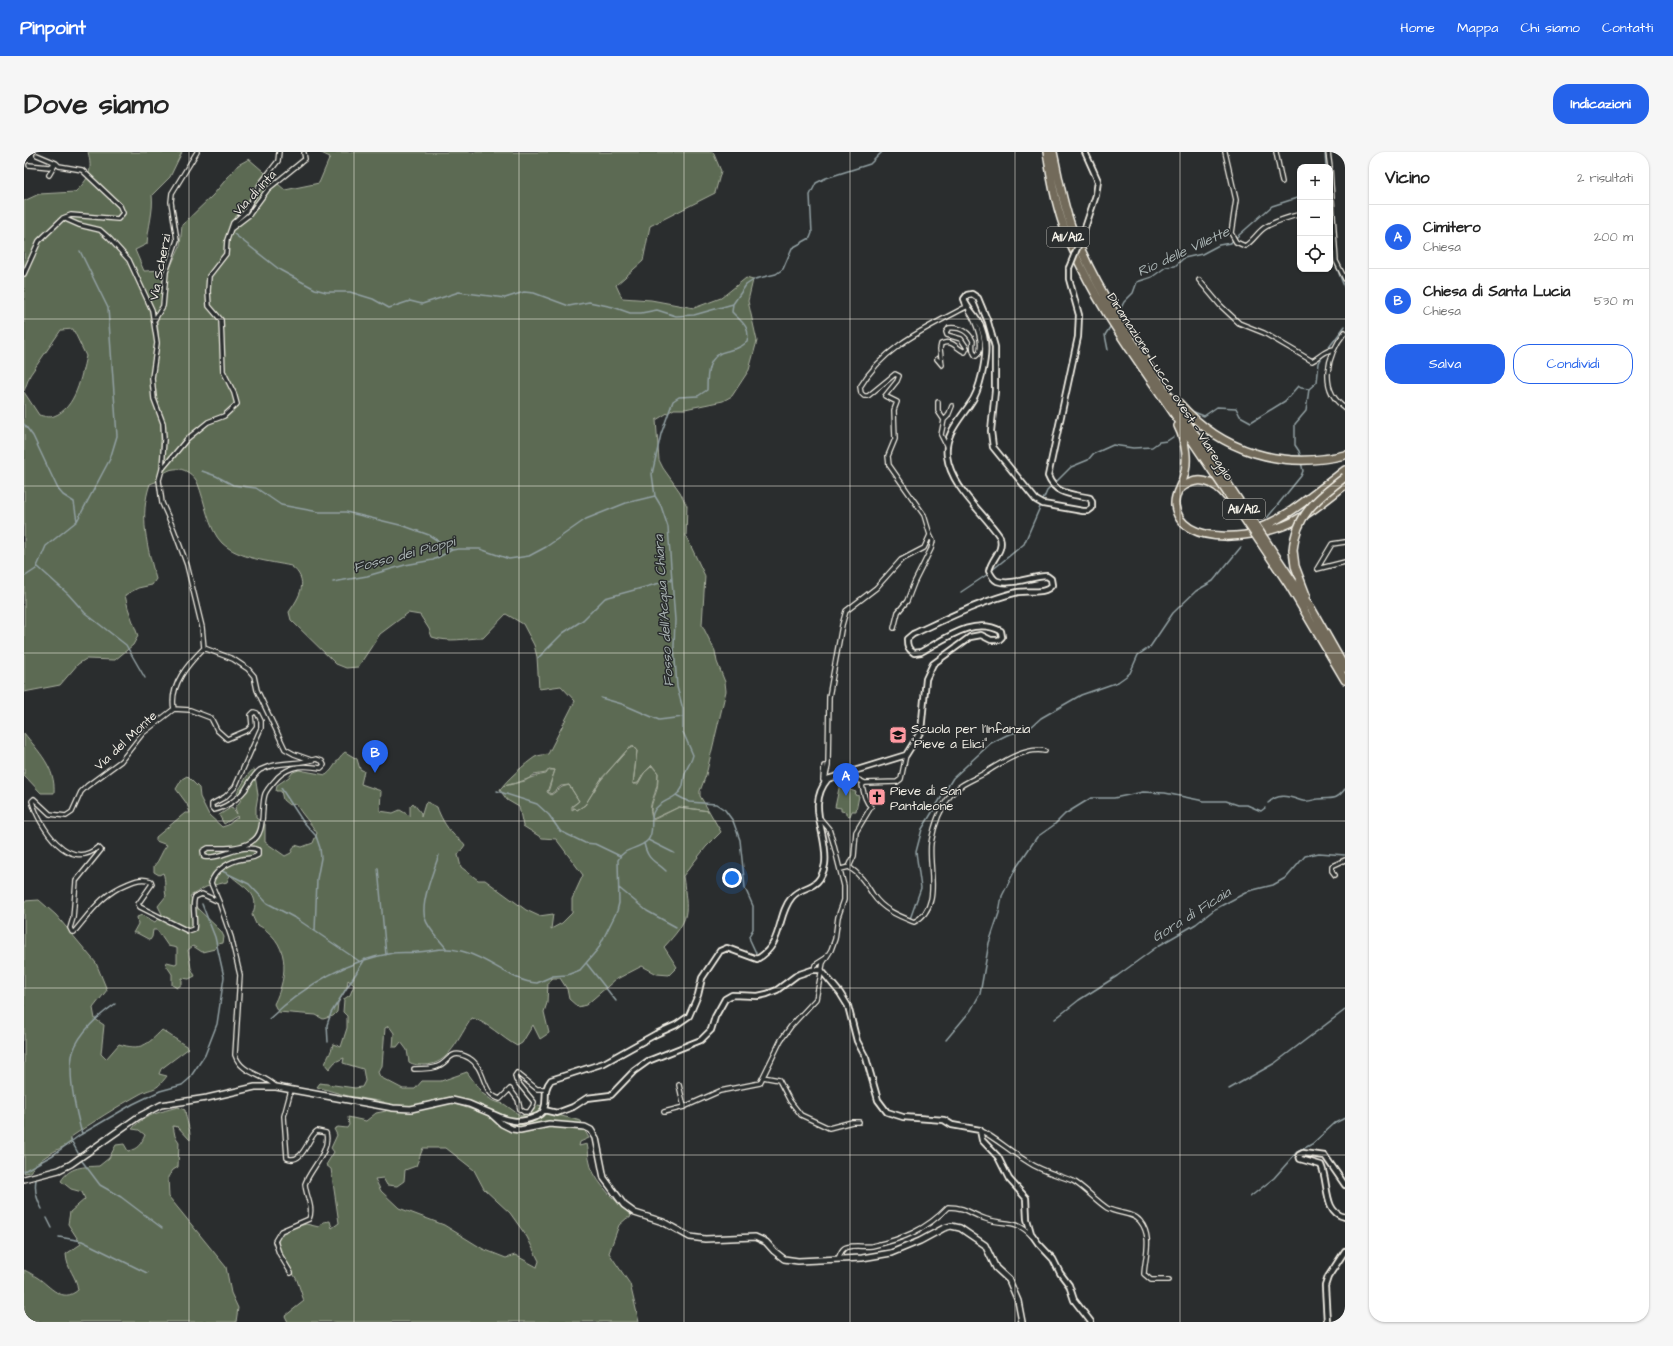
<!DOCTYPE html>
<html lang="it">
<meta charset="utf-8">
<style>
:root{--surface:#fff;--page:#f6f6f6;--text:#222;--muted:#767676;--line:#e0e0e0;--accent:#2563eb}
body{margin:0;font-family:"Architects Daughter",sans-serif;background:var(--page);color:var(--text)}
.controls{position:absolute;right:12px;top:12px;display:grid;overflow:hidden;border-radius:8px;box-shadow:0 1px 3px #0004}
.controls button{width:36px;height:36px;display:grid;place-items:center;padding:0;border:0;border-bottom:1px solid var(--line);background:var(--surface);color:var(--text);font:20px sans-serif}
.you{position:absolute;left:708px;top:726px;width:14px;height:14px;margin:-10px;border:3px solid #fff;border-radius:50%;background:#1a73e8;box-shadow:0 0 0 6px #1a73e833}
.badge{display:grid;place-items:center;width:26px;height:26px;border-radius:50%;background:var(--accent);color:#fff;font-size:13px;font-weight:700}
.pin{position:absolute;translate:-50% -33px;filter:drop-shadow(0 1px 2px #0008)}
.pin::after{content:'';position:absolute;top:21px;width:14px;height:12px;background:inherit;clip-path:polygon(0 0,100% 0,50% 100%)}
.list{margin:0;padding:0;list-style:none}
h2{display:flex;justify-content:space-between;align-items:center;height:52px;margin:0;padding:0 16px;font-size:17px}
h2 small{font-size:13px;font-weight:400;color:var(--muted)}
.list li{display:grid;grid-template-columns:26px 1fr auto;gap:12px;align-items:center;box-sizing:border-box;height:64px;padding:0 16px;border-top:1px solid var(--line)}
.list b{display:block;font-size:15px;white-space:nowrap}
.list p{margin:0;font-size:13px;white-space:nowrap;color:var(--muted)}
.list em{font-size:13px;font-style:normal;color:var(--muted)}
.actions{display:flex;gap:8px;padding:12px 16px}
.actions a{flex:1;padding:9px 0;border:1px solid var(--accent);border-radius:16px;text-align:center;font-size:14px;color:var(--accent)}
.actions .main{background:var(--accent);color:#fff}
.icon{flex:none;width:22px;height:22px;fill:none;stroke:currentColor;stroke-width:2;stroke-linecap:round;stroke-linejoin:round}
.map{position:relative;flex:none;width:1321px;height:1170px;overflow:hidden;border-radius:16px}
header{display:flex;align-items:center;gap:24px;box-sizing:border-box;height:56px;padding:0 20px;background:var(--accent);color:#fff}
header strong{font-size:19px}
nav{display:flex;gap:22px;margin-inline-start:auto;font-size:14px}
.intro{display:flex;align-items:center;justify-content:space-between;box-sizing:border-box;height:96px;padding:0 24px}
h1{margin:0;font-size:28px}
.button{padding:10px 18px;border-radius:16px;background:var(--accent);color:#fff;font-size:14px;font-weight:700}
main{display:flex;gap:24px;padding:0 24px}
aside{flex:1;background:var(--surface);border-radius:16px;box-shadow:0 1px 3px #0004}
.map>svg:first-child{display:block}
</style>
<header>
<strong>Pinpoint</strong>
<nav><a>Home</a><a>Mappa</a><a>Chi siamo</a><a>Contatti</a></nav>
</header>
<div class="intro"><h1>Dove siamo</h1><a class="button">Indicazioni</a></div>
<main>
<div class="map">
<svg width="1321" height="1170" viewBox="0 0 1321 1170">
<rect width="100%" height="100%" fill="#2a2d2e"/>
<filter id="ink" filterUnits="userSpaceOnUse"><feTurbulence type="fractalNoise" baseFrequency=".025" numOctaves="2"/><feDisplacementMap in="SourceGraphic" scale="8" xChannelSelector="R" yChannelSelector="G"/><feConvolveMatrix kernelMatrix="1 2 1 2 8 2 1 2 1" color-interpolation-filters="sRGB"/></filter>
<g filter="url(#ink)">
<path fill="#5c6b53" stroke="#a8ae9e" fill-rule="evenodd" d="M64 0H158L146 25 128 43C130 59 124 75 123 92L111 98 120 119 139 118 141 120 138 153 129 168 131 191 126 226 129 247 137 271V316L134 329 126 332C115 364 123 395 132 427L128 433 114 436 101 443 104 456 114 484 109 493 91 508 62 507 54 512 36 533 0 540V240L15 263C19 264 26 266 30 264 52 256 57 225 62 204L49 177 37 178 6 223 0 239V49L15 42 51 40C65 27 69 19 64 0Z
M295 0H689L697 19 691 41 626 74 619 109 592 133 598 146 627 148 670 156 697 146 722 126 729 128 724 149 733 189 725 218 708 244 699 249 661 257H650L632 268 635 308 639 316 656 340 663 354 662 384 681 424 678 473 691 499 693 510 701 530 702 539 682 623 676 639V644L685 659 655 655 629 667C624 655 630 648 633 637 634 631 634 626 634 621L628 613 620 621 614 631 609 632 613 599 609 594 604 597 577 627 561 653 553 658 551 656 549 657V654L555 649 545 633 537 634 527 642 524 640 531 618 525 617 522 621 510 623 501 629 479 634 476 638C481 629 502 611 511 605 515 603 520 603 524 602L551 549 537 534 515 537 513 505 510 493 499 472 482 462 459 486C441 486 426 491 408 485L405 477 396 463 384 461 356 482 334 515 322 516 312 512 267 468 265 460C276 444 286 428 267 414 245 409 215 407 198 391 184 377 181 349 174 332 171 323 159 315 150 317 146 317 142 320 138 322L141 318V271L133 247 130 226 135 191 133 167 141 154 144 120 156 94 158 73 189 43 214 13 225 7 261 38 295 31 306 5Z
M0 581C14 599 32 616 30 641H17L0 623Z
M609 595 613 599 609 632H614L620 621 628 614 634 621C633 626 634 632 632 637 629 649 623 655 629 668L655 655 685 659 697 680 682 695 659 724C664 762 667 766 640 795L653 815 645 823 633 822 618 814 591 828 562 853 554 855 545 847 543 837 536 826H528L524 831 523 851 520 860 525 881 516 887 509 873 498 891 493 894C478 886 463 870 448 866 434 885 426 913 400 913 394 913 390 913 385 910L383 898 377 890 373 895H369L370 881 365 874 361 876 358 914 354 920 356 925 379 937H391L398 929H417L443 920 458 941 469 949 480 952 497 964 507 961 514 953 519 954C499 990 454 945 427 946 422 946 415 949 409 950 393 954 378 956 361 953L360 950 324 944 293 935 296 931 331 936 338 935 341 929 339 917 319 911 320 906 311 910 305 917 301 912C304 904 308 899 309 892L317 895 323 876V864L319 860 320 847 326 843 330 833 324 828 323 835 314 851 313 860 309 864 299 867 292 863 254 860 250 852C265 822 266 789 232 772L228 763C238 742 220 736 206 723L203 730 182 735 166 744 173 756 197 779 200 785 199 791 194 792 191 797 178 800 169 794 164 798 167 816 171 824 165 827 158 826V832L153 836 148 833V822L142 813 143 810 151 812 153 811V796L144 794 133 778H129L128 785 126 788 113 781H109L114 772 113 765 118 763 131 770 138 762 134 754 142 744C140 736 142 728 139 721L135 723 130 720V714C136 708 137 700 143 693L132 689V685L161 661H166L163 652 152 637 158 627 163 624 175 636 176 645 185 663 198 675 204 673 214 665 213 664 200 672 195 663 208 655 213 662 211 656 217 648 213 640C219 633 222 622 230 617L234 643 232 655V666L241 672V690L261 704 267 701 271 693 278 695 289 691 293 681C286 670 278 663 272 652L265 653 259 648 257 639H252L253 633 265 625 269 620 275 618 302 623C312 615 312 607 321 600L333 607 336 617 340 619 337 632 357 639 356 659 369 661 376 658 386 664V654L389 651 397 661V665L401 652 403 650 413 655C416 664 422 675 429 682 433 687 437 687 441 693L434 703 437 715 454 728H461L502 758 515 764 529 762 527 777 538 771 548 761V747L559 723 532 687 518 686 499 674 495 655 483 648 476 638 479 634C495 632 507 624 522 622L525 618H531L523 640 527 643 538 635 545 633 555 649 548 654V658L551 656 553 658 561 653 577 628 604 597Z
M817 627 828 629 826 638 832 640 831 643 835 644 832 659H828L826 664 822 663V660L817 659V656L811 655Z
M15 748 32 763 72 811 83 838 69 856 71 867 80 873 77 902 82 907 95 892C117 899 123 893 138 878L165 896 137 917 135 922 143 924C130 941 131 934 116 942 92 955 69 970 47 985V991C31 999 16 1005 6 1020L0 1021V749Z
M428 951 464 963 477 974 487 980H497L526 975 560 977 565 986 556 990 555 994 563 992C565 999 564 1005 566 1011 569 1028 594 1052 607 1063L606 1066H603L595 1073 585 1101 606 1132 615 1170H264L261 1164 280 1149 273 1128 256 1100 254 1088 259 1080 265 1077 282 1072 295 1075 299 1070 306 1069 308 1076 315 1071 307 1017 302 1013 310 1000 307 996 313 983 310 977 314 975 323 976 325 973 324 965 342 969 352 961 362 959 361 957 387 960ZM399 996H422L450 1018 460 1037 486 1061 503 1085 515 1109 513 1115 491 1103 482 1106 459 1097 420 1073 375 1056 357 1039 351 1027 359 1026 363 1033 373 1034 380 1029 381 1018 392 1014Z
M154 955 161 958C162 969 167 977 166 988L154 975 149 974 151 984 155 990 154 1015 149 1018 144 1025 145 1045 202 1115 207 1141 214 1156 212 1170H0V1118C5 1120 9 1123 14 1126 26 1134 38 1152 54 1138 52 1122 43 1119 42 1102L57 1092 44 1072 46 1060 61 1047 58 1040 47 1037 37 1029C46 1014 59 1015 75 1014L85 1006 92 993 100 992 104 999C114 997 117 992 121 983L115 978 108 977C117 964 139 959 154 955Z
M522 960 557 969 558 972 488 975 473 966C489 975 509 976 522 960Z"/>
<g fill="none" stroke-linecap="round" stroke-linejoin="round">
<path stroke="#92a0a3" stroke-width="1.5" d="M1301 0 1302 15
M210 82 256 118 291 137 302 140H326L349 147 365 156 386 149 398 152 435 140 481 146 500 140 510 141 545 154 565 150 589 155 606 161H617L633 158 652 164 670 163 709 152
M1306 87 1310 107
M1311 111 1321 137
M1094 162 1100 150 1109 141 1113 130 1128 125 1142 115 1151 114 1160 106 1178 102 1195 93 1206 91 1248 54 1276 45
M1084 198 1081 183 1088 172
M1303 198 1321 174
M1170 260 1180 264 1193 255 1212 256 1216 264 1227 270 1261 249 1274 234 1277 236 1285 237
M0 272 9 284 34 337 39 343 50 350 53 369
M1277 306 1275 299 1271 293V272L1282 259 1285 237 1293 230 1295 211 1299 203
M178 319 192 324 209 333 232 336 257 353 295 360H322L380 374 405 383 428 398
M1243 366 1277 324 1279 319 1277 310
M13 414 44 442 61 461 102 493 121 526
M967 419 1000 392 1023 339 1047 315 1064 308 1069 302 1089 293 1109 296 1128 295 1135 290 1143 289 1149 285
M0 425 12 417 22 394 53 369 86 307 93 284 84 156 56 99
M309 430 343 424 381 413 409 408 428 398 434 397H456L485 407 505 404 522 395 562 367 602 351 631 344
M937 440 964 422
M514 506 539 481 559 468 581 446 647 428
M577 546 598 552 635 568 659 565
M257 636 278 668 292 684 296 696 297 706 293 727 291 779
M473 639 513 652 525 663 536 679 561 691 571 692 596 704
M652 643 665 650 692 652 701 658 709 669 716 688 721 736 729 754V777L725 784 726 788 732 801
M1244 651C1256 640 1265 645 1279 649 1284 650 1289 648 1294 647 1308 645 1311 650 1321 637
M624 688 650 701
M620 691C624 710 631 708 642 719
M415 703C410 717 396 752 401 766 404 777 415 787 422 796
M354 716 362 803
M198 719 225 732 243 751 273 767 335 809
M595 736 623 759 652 775
M886 767 897 736 892 700 898 677 929 626 967 591 983 583 1006 576 1017 566 1057 543 1094 530 1101 525 1106 521 1114 503 1126 495 1149 461 1172 439 1189 429 1217 395
M563 812 592 849
M245 867C280 834 321 809 369 801 377 800 385 801 393 800 415 798 421 794 444 801 466 808 490 830 513 831L529 824 543 823 556 818 574 797 593 759 595 751 594 708C600 695 615 698 624 688 631 680 625 668 630 659 635 650 645 649 652 643 662 636 658 629 662 619 664 613 668 609 669 603L659 580V557L653 535 650 494 651 468 644 375 637 354 631 344 628 322 637 282 649 249 655 245 674 244 683 238C683 222 683 203 703 199 711 197 716 196 723 190 727 174 717 170 708 160L709 152 722 133 731 127 752 122 759 117 768 96 786 86 788 81 786 43 792 31 802 26 846 12 858 0
M1031 867 1055 848 1093 824 1134 794 1172 772 1191 757 1225 739 1249 733 1263 725 1281 704 1295 701 1321 703
M922 888 947 858 956 842 965 791 975 761 978 744 992 716 1013 685 1030 673 1041 662 1067 646H1090L1119 640 1141 641 1180 649H1202L1214 653H1223L1237 659 1241 656
M304 890 303 873 307 861 341 807
M1205 937 1251 911 1321 858
M58 982C52 960 43 922 49 900 55 881 75 863 91 852
M47 988 54 1001
M58 1009 76 1033 97 1045 138 1076
M0 1019 29 1003 56 983 109 952 136 939 158 933 165 927 181 903 193 872 200 825 191 785 178 752
M12 1028C10 1039 13 1048 18 1057
M1226 1045 1250 1026 1273 1000 1288 992 1311 971 1321 966
M23 1066 28 1076
M35 1085 58 1089 123 1121"/>
<defs>
<path id="minor" d="M1201 0 1212 48 1207 81 1212 90 1221 94C1229 89 1233 81 1240 76 1250 69 1264 66 1276 62
M1252 0 1258 30
M1304 0 1306 15
M13 3 32 11 25 23
M5 13 25 15 32 11 35 14 58 18 96 54 99 61 94 67 47 63 39 66
M1306 17 1312 109 1321 127
M208 76 225 63 244 37 281 7 280 1
M0 122 15 89 39 66 55 73 76 78 85 86 105 108 128 158 133 191 128 226 130 247 139 271 140 287 138 317 135 328 138 351 150 378 163 413 178 475 180 496C165 511 145 533 150 557L166 558 187 566 193 578 203 587 224 578 228 573 227 563 230 560 233 561 237 569V576L211 635 201 645 188 652V656L190 658C201 656 214 647 221 638 225 632 230 622 236 618 253 609 274 613 292 607L298 609 300 613 297 616C280 613 267 613 254 625 249 631 244 635 241 642 236 657 243 681 227 690 216 697 197 696 184 696L179 699 180 705C198 708 217 690 234 698V703C228 707 226 706 219 707 206 709 190 718 187 731L195 750 207 785 216 823 211 903C218 923 239 921 252 935
M1175 128 1196 153 1215 171 1240 181 1288 209C1296 205 1301 198 1310 197
M131 167 139 154 142 120 153 88 147 50 148 41 173 0
M1321 180C1303 203 1294 237 1321 256
M913 207 918 213 916 197 917 192C929 187 931 196 941 200L943 196 937 187 923 183 922 180 925 176C937 175 944 179 949 189 948 195 948 200 952 204 963 196 951 168 945 159
M914 250V259L920 268 917 283 923 295
M920 268 924 264 928 254
M139 316 163 287 184 270 200 264 213 252 210 241 199 219 197 168 185 154 184 139 185 124 202 102 203 88 209 71 221 60 237 31 254 9 255 0
M1293 417 1308 392 1321 390
M1293 417 1321 410
M870 476 874 460 883 449 890 431 907 397 909 389 906 383
M180 496 209 507 224 517 230 524 233 538 261 597 270 602 287 608
M150 557 119 581 97 609 63 634 57 640 48 660 42 664 26 662 10 647 8 649C15 674 45 721 74 695L77 698 52 729 49 766 46 776 48 780H50C67 760 78 742 103 732 112 728 118 726 127 729L128 732 114 752 116 755 164 779 170 777C172 766 167 753 171 745L178 742 195 750
M822 622 841 631 873 630 877 627 882 603
M799 628 800 614
M800 631 804 614 805 545 818 473 822 459 852 436 877 408 900 396 906 383 900 363 865 313 864 304 871 287 870 258 873 250 861 244 873 229 875 224 871 222 844 244H840L837 241 836 235C860 194 901 177 942 155L941 151
M825 715C837 723 842 732 849 743 859 758 875 764 890 770 919 755 904 717 907 691 910 673 915 658 926 644 935 631 955 626 967 617 982 608 1003 595 1021 599
M817 717 825 715 830 704 832 680 847 655C841 649 840 642 838 633L841 631
M1311 723 1308 719V714L1321 708
M790 818 791 813 802 806
M390 917C397 917 406 917 412 915 426 911 425 895 445 906 463 917 457 942 476 947L486 937 494 948 496 957 500 960H505L509 954 510 950 492 928 491 924 493 921 513 937H522
M739 925 755 928 766 949 777 963 805 976 828 970H835
M655 933 660 955 696 939 736 931 757 888 767 874 792 847 799 811 807 798 811 787 814 765 820 748V734L809 690 805 677 794 664
M640 960 660 955
M956 978C973 987 987 1000 1004 1010 1017 1019 1034 1023 1049 1029 1059 1034 1072 1049 1083 1056 1093 1062 1109 1060 1116 1069 1129 1085 1121 1104 1120 1122L1127 1128H1145
M814 1107C816 1102 818 1096 823 1095 831 1093 840 1095 848 1094 879 1087 902 1078 924 1055 943 1055 946 1062 962 1067 982 1074 991 1066 1008 1084
M267 1121 255 1101 251 1089 257 1079 285 1067C290 1055 282 1045 281 1032 286 1017 307 999 302 981L293 979C284 985 279 1013 263 1006L260 964 267 938"/>
<path id="tertiary" d="M1060 79 1072 43 1074 29 1061 0
M520 958 533 961 549 955 563 946 587 943 610 919 624 909 677 888 687 878 691 865 701 847 708 843 734 844 743 842 753 838 773 823 788 818H797L816 841 824 854 833 889 842 906 854 948 863 960 879 965 920 968 928 973 956 978 958 988 974 1005 985 1027 1002 1046 1003 1067 1007 1081 1014 1091 1029 1107 1036 1121 1045 1133 1050 1148 1067 1170
M469 962C484 969 495 972 511 965 514 964 519 961 520 957 524 946 518 939 527 928L580 911 632 882 652 873 665 864 674 843 678 826 696 799 703 796 733 807C760 792 752 764 768 745 779 732 796 740 801 712 805 682 781 654 804 627L882 603 897 579 902 527 909 512 946 485 957 483 967 488H975L978 485 977 479C950 464 921 487 897 500L890 501C884 497 883 494 883 487L889 482C924 466 957 449 994 440 1005 438 1021 443 1028 433L1027 427 1023 424C1008 424 988 434 973 429 969 427 967 423 965 419 968 405 980 400 976 385 959 360 927 335 923 304 920 283 936 267 946 252 956 239 963 206 961 190 960 183 957 173 953 167 949 161 942 154 940 147L943 143 948 142 954 146 964 170 971 195V239L967 279 969 295 1012 348 1019 352 1059 359H1064L1068 356V350L1066 346C1049 342 1031 343 1024 324L1054 185 1055 163 1045 127V116
M1321 1033 1301 1004 1279 1001 1275 1003 1276 1007 1297 1013C1305 1030 1299 1061 1321 1065
M1303 1170 1301 1134 1304 1125 1321 1099"/>
<path id="secondary" d="M0 1027 35 1018 47 1012 114 965 137 953 183 946 231 935H252L369 956 387 957 428 948 445 952 466 961 478 972 488 977 496 978 525 972 561 975 567 978 572 986 580 1026 600 1053 611 1061 639 1070 666 1085 681 1087 731 1085 742 1090 750 1099 760 1107 774 1109 838 1106 867 1101 896 1089 920 1076 927 1074 936 1076 961 1093 972 1116 985 1128 994 1149 998 1170"/>
<path id="motorway" d="M1023 0C1027 28 1032 56 1043 83 1072 157 1124 221 1167 287
M1029 0C1035 27 1039 54 1049 79 1079 154 1128 217 1172 284
M1155 251C1198 300 1258 318 1321 303
M1154 274C1162 290 1165 310 1159 327 1156 336 1150 343 1151 353 1157 399 1239 384 1266 371 1286 362 1304 346 1321 333
M1156 337C1173 323 1190 328 1203 345
M1230 378C1264 366 1292 340 1321 318
M1269 398 1271 414 1282 443
M1269 430 1287 456 1321 516
M1265 433 1321 528"/>
</defs>
<use href="#minor" stroke="#f4f1e8" stroke-width="6"/>
<use href="#tertiary" stroke="#f4f1e8" stroke-width="8"/>
<use href="#secondary" stroke="#f4f1e8" stroke-width="8"/>
<use href="#motorway" stroke="#f4f1e8" stroke-width="10"/>
<use href="#minor" stroke="#2a2d2e" stroke-width="3.5"/>
<use href="#tertiary" stroke="#2a2d2e" stroke-width="4.5"/>
<use href="#secondary" stroke="#2a2d2e" stroke-width="5"/>
<use href="#motorway" stroke="#726b5a" stroke-width="7"/>
<defs>
<path id="tertiary-bridge" d="M1045 116 1060 79"/>
<path id="motorway-bridge" d="M1172 284 1269 430
M1167 287 1265 433
M1269 398C1272 362 1294 346 1321 325"/>
</defs>
<use href="#tertiary-bridge" stroke="#f4f1e8" stroke-width="8" stroke-linecap="butt"/>
<use href="#motorway-bridge" stroke="#f4f1e8" stroke-width="10" stroke-linecap="butt"/>
<use href="#tertiary-bridge" stroke="#2a2d2e" stroke-width="4.5"/>
<use href="#motorway-bridge" stroke="#726b5a" stroke-width="7"/>
</g>
</g>
<path fill="none" stroke="#f4f1e8" stroke-width="1" stroke-opacity="0.55" d="M165 0V1170M330 0V1170M495 0V1170M660 0V1170M826 0V1170M991 0V1170M1156 0V1170M0 167H1321M0 334H1321M0 501H1321M0 669H1321M0 836H1321M0 1003H1321"/>
<defs>
<symbol id="school-square" viewBox="-11 -11 22 22"><rect x="-9" y="-9" width="18" height="18" rx="4" fill="#ff9aa2" stroke="#2a2d2e"/><path d="M0-5L7-2L0 1L-7-2ZM-4 1L0 2.5L4 1V4Q0 6-4 4Z" fill="#111"/></symbol>
<symbol id="church-square" viewBox="-11 -11 22 22"><rect x="-9" y="-9" width="18" height="18" rx="4" fill="#ff9aa2" stroke="#2a2d2e"/><path d="M-1.2-6h2.4v3.5h3.3v2.4h-3.3V6h-2.4V-.1h-3.3v-2.4h3.3Z" fill="#111"/></symbol>
</defs>
<g fill-rule="evenodd">
<use href="#school-square" x="864" y="573" width="20" height="20"/>
<use href="#church-square" x="843" y="635" width="20" height="20"/>
</g>
<g text-anchor="middle" stroke-width="3" stroke-linejoin="round" paint-order="stroke">
<g fill="#2a2d2e" stroke="#b7b6b0" stroke-width="1">
<rect x="1023" y="75" width="42" height="20" rx="3"/>
<rect x="1199" y="347" width="42" height="20" rx="3"/>
</g>
<g font-size="12" font-weight="bold" fill="#f4f1e8">
<text x="1044" y="89">A11/A12</text>
<text x="1220" y="361">A11/A12</text>
</g>
<g font-size="13" fill="#f4f1e8" stroke="#2a2d2e">
<text transform="translate(230 40) rotate(-47)" y="5">Via di Inta</text>
<text transform="translate(135 115) rotate(-79)" y="5">Via Scherzi</text>
<text transform="translate(1147 234) rotate(57)" y="5">Diramazione Lucca ovest - Viareggio</text>
<text transform="translate(101 588) rotate(-43)" y="5">Via del Monte</text>
</g>
<g font-size="13" fill="#f4f1e8" stroke="#2a2d2e" text-anchor="start">
<text x="887" y="581">Scuola per l'Infanzia<tspan x="887" dy="15">"Pieve a Elici"</tspan></text>
<text x="866" y="643">Pieve di San<tspan x="866" dy="15">Pantaleone</tspan></text>
</g>
<g font-size="14" font-style="italic" fill="#aab4b4" stroke="#2a2d2e">
<text transform="translate(1159 99) rotate(-25)" y="5">Rio delle Villette</text>
<text transform="translate(380 402) rotate(-15)" y="5">Fosso dei Pioppi</text>
<text transform="translate(639 459) rotate(-94)" y="5">Fosso dell'Acqua Chiara</text>
<text transform="translate(1167 762) rotate(-32)" y="5">Gora di Ficaia</text>
</g>
</g>
</svg>
<div class="controls">
<button>+</button>
<button>−</button>
<button><svg class="icon" aria-label="locate" viewBox="0 0 24 24"><circle cx="12" cy="12" r="6"/><path d="M12 2v4M12 18v4M2 12h4M18 12h4"/></svg></button>
</div>
<div class="you"></div>
<div class="pin badge" style="left:822px;top:644px">A</div>
<div class="pin badge" style="left:351px;top:621px">B</div>
</div>
<aside>
<h2>Vicino<small>2 risultati</small></h2>
<ul class="list">
<li><span class="badge">A</span><div><b>Cimitero</b><p>Chiesa</p></div><em>200 m</em></li>
<li><span class="badge">B</span><div><b>Chiesa di Santa Lucia</b><p>Chiesa</p></div><em>530 m</em></li>
</ul>
<div class="actions"><a class="main">Salva</a><a>Condividi</a></div>
</aside>
</main>
